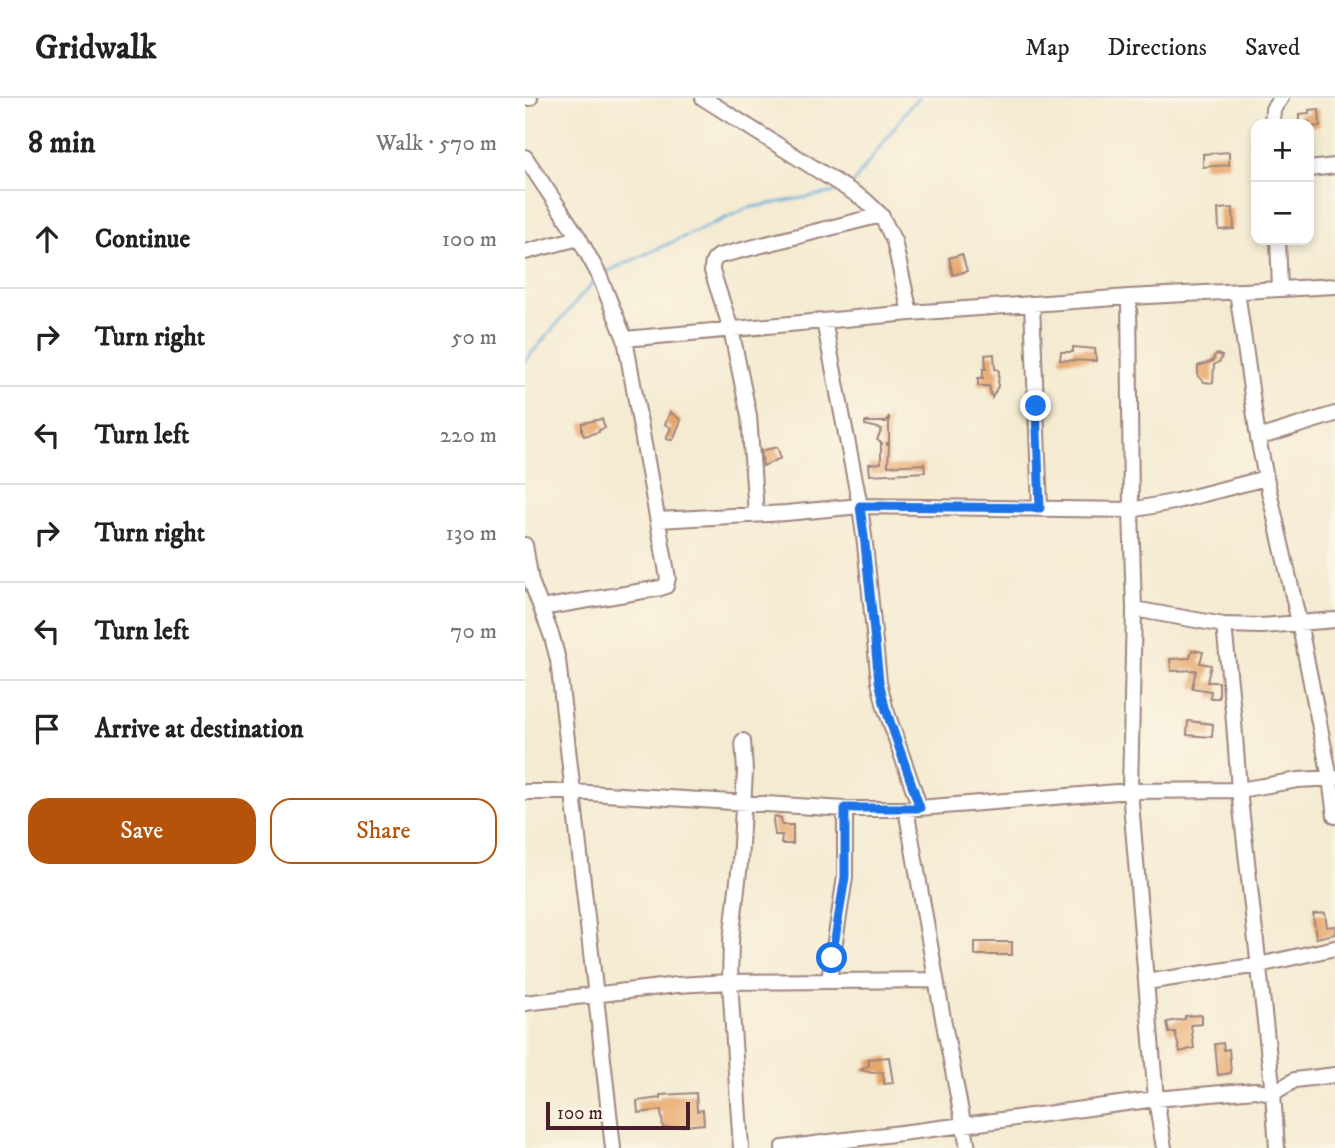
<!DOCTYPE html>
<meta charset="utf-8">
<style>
:root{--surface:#fff;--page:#f2f2f2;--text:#222;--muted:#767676;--line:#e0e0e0;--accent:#b45309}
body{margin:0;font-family:"IM FELL DW Pica",serif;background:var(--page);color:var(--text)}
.controls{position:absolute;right:21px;top:21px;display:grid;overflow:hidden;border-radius:14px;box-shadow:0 4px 10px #0003}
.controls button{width:63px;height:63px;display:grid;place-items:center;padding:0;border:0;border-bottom:2px solid var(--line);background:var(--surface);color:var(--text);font:35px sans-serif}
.scale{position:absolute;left:21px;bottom:18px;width:144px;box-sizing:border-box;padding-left:7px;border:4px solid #4a1f2b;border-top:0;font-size:19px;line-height:24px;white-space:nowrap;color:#4a1f2b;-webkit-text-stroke:5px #fcf5e5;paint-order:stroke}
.stop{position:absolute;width:21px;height:21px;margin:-16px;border:5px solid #1a73e8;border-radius:50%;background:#fff}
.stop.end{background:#1a73e8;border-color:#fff;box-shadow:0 2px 7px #0008}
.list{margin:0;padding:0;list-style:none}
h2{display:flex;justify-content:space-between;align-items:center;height:91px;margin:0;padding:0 28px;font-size:30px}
h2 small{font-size:23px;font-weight:400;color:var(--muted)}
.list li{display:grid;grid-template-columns:46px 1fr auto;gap:21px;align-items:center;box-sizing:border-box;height:98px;padding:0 28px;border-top:2px solid var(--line)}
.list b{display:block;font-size:26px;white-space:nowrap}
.list em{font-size:23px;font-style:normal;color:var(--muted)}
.actions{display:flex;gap:14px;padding:21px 28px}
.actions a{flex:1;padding:16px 0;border:2px solid var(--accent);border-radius:21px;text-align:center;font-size:24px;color:var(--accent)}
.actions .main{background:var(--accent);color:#fff}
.icon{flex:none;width:38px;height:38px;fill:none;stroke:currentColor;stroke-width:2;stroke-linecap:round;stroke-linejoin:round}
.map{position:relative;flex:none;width:810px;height:1050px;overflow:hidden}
header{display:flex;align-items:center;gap:42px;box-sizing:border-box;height:98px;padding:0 35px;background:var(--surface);border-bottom:2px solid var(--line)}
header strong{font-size:33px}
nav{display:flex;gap:38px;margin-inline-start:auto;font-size:24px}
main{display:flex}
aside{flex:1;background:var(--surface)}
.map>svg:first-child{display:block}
</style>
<header>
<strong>Gridwalk</strong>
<nav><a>Map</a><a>Directions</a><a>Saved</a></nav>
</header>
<main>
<aside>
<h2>8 min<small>Walk · 570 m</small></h2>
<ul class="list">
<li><svg class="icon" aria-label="ahead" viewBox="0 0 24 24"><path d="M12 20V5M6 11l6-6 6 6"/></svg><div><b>Continue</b></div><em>100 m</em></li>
<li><svg class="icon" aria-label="right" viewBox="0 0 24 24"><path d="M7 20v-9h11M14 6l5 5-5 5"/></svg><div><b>Turn right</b></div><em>50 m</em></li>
<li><svg class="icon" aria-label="left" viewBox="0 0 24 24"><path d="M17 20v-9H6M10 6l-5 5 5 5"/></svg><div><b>Turn left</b></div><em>220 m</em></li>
<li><svg class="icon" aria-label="right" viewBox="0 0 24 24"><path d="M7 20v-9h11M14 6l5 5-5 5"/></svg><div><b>Turn right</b></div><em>130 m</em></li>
<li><svg class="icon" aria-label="left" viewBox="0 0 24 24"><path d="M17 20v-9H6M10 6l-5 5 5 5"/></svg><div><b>Turn left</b></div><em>70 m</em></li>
<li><svg class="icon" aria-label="arrive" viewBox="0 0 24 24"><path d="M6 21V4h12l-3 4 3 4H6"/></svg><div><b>Arrive at destination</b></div></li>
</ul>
<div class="actions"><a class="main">Save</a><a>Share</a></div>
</aside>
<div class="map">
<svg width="810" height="1050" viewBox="0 0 810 1050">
<rect width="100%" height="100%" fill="#fcf5e5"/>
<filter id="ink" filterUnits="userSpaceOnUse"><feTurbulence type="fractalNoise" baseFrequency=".0143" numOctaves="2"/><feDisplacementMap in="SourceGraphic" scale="14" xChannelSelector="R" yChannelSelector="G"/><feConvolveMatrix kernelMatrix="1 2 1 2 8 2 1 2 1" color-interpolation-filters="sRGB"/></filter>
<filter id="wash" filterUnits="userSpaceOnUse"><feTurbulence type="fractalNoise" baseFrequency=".00686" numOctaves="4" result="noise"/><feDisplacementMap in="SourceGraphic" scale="28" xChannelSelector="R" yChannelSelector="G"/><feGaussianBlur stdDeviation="1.57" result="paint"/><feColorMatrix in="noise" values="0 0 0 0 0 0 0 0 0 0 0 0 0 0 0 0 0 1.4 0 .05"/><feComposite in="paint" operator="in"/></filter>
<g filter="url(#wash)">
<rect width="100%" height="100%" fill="#f4ebd2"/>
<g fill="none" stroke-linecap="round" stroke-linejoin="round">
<path stroke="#64aada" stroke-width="2.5" d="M327 87 385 8 394 0
M79 175 223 110 316 93
M0 263 71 181"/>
</g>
<g id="blocks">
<path fill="#e7a669" d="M794 11 795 28 785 29V24H774V16L784 15V12Z
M704 54V67L678 69V56Z
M708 110 709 131 694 132 693 111Z
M437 156 442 173 428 177 424 160Z
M548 249 570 251 571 263 535 262 536 254H548Z
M469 256 470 271 474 272 473 288 467 300 464 288H453V280H458V271H461L460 257Z
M692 256 697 258 695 263 689 267 688 285 679 284 673 278V268L688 263 689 258Z
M145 314 156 322 148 342H145L142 341V338L146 330 140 326Z
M364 318V345H362V347H364L363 368 399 366 400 374 345 377 344 366 356 365V345L358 346 352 342 357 331 340 327V324H361Z
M77 321 80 330 74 332V334L59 338 57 333V325Z
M252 349 256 360 238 368 236 353Z
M667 552 678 554 675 565 686 567 682 584H694V600H685L686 593 667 590 671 572 646 573 645 561 665 560Z
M663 623 688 626 687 639 662 637Z
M250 718 256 720 257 727H268V746H256L257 737H250L248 722Z
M800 815 802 829 810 828V836L791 840 788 816Z
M450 844H487V857H450Z
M677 917V926L666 927 669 950 655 954 650 934 644 935 642 924 660 921V918Z
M698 945 699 952 704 951 706 975 693 977 690 946Z
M364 959 368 985 359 986 358 974 347 975 336 972 344 967 343 961Z
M171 995 172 1013 178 1012 179 1026 138 1030 136 1012 113 1015 112 1003 135 1000V997Z"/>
</g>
</g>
<g filter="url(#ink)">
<use href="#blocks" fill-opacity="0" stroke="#9f857e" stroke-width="2"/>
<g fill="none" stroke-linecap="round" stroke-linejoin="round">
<defs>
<path id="minor" d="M0 0H5
M178 0 340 102 356 117 369 143 385 215
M747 26 748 11 756 0
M0 59 54 140 74 177 100 241 143 480 141 488 136 490 16 510
M784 71 810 68
M753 142 755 191
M0 154 54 140
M712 193 733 340 741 380 774 524 805 680 810 718
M604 199 606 412 609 511 605 693 631 1001 639 1050
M507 206 515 410
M299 223 335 408 340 446 354 584 360 609 395 710
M100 241 385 215 604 199 810 188
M733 340 810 316
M231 416 224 318 206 231 187 173C187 165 188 162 194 158L356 117
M133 422 261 415 335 408 606 412 648 404 741 380
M0 447 6 483 27 539 33 562 88 1050
M609 511 699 527 737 528 810 522
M699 527 709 624 714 692 748 995 752 1050
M0 694H48L320 711H381L605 693 714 692 773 682 810 680
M381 711 419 926 443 1050
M304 882 320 779V711
M621 884 734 867 810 850
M0 905 152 887 205 884 411 882
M216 1050 205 884 206 843 215 765 220 673 218 643
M258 1050 439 1027 631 1001 730 992 748 995 770 982 810 977"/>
</defs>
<use href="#minor" stroke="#9f857e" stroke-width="18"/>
<use href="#minor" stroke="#fff" stroke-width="14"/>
</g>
</g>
<g fill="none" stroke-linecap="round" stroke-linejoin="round" filter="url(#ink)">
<path stroke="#1a73e8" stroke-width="9" d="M307 860 320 779V710H395L360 609 354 583 340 446 335 408 515 410 511 308"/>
</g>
</svg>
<div class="controls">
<button>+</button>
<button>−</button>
</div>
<div class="scale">100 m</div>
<div class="stop" style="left:307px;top:860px"></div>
<div class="stop end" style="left:511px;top:308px"></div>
</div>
</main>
